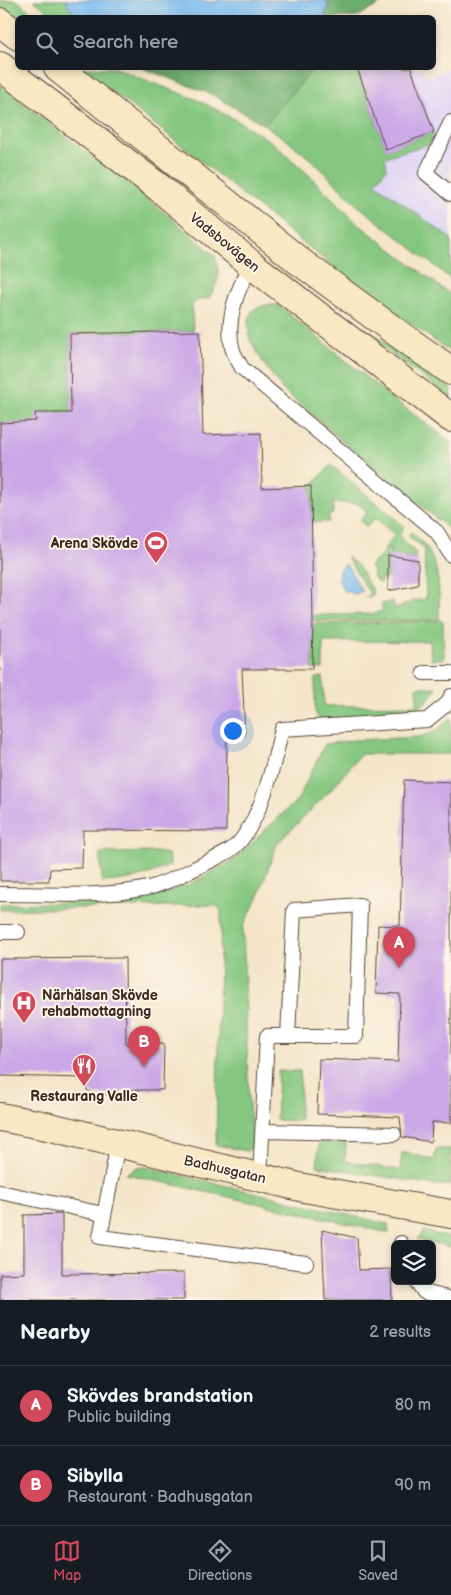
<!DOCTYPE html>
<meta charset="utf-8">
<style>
:root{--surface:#171b24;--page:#242831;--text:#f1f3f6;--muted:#9ea1a6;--line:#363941;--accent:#d1495b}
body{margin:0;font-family:"Balsamiq Sans",sans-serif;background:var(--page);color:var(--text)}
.controls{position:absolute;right:15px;bottom:15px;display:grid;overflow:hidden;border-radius:8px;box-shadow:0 2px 8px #0003}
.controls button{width:45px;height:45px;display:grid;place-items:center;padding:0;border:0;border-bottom:1px solid var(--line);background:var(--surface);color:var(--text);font:25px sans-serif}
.you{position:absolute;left:232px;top:730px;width:18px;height:18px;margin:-12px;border:4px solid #fff;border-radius:50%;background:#1a73e8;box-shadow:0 0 0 8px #1a73e833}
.badge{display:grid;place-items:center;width:32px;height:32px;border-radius:50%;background:var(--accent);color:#fff;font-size:16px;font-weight:700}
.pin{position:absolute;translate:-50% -41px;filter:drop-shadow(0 1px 2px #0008)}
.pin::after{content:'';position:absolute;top:26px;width:18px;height:15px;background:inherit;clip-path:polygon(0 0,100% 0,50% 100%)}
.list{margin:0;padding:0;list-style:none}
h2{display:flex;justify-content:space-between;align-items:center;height:65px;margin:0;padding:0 20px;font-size:21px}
h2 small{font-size:16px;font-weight:400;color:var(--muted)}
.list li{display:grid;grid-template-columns:32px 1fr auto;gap:15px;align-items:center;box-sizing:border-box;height:80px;padding:0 20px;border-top:1px solid var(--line)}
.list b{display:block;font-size:19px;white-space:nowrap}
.list p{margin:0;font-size:16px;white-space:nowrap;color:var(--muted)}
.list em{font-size:16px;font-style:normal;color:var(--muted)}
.icon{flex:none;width:28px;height:28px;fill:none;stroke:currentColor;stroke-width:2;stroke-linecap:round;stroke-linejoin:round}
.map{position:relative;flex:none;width:451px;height:1300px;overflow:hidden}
.search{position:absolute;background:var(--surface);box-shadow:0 2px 8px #0003;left:15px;right:15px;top:15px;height:55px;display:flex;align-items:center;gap:12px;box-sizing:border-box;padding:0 18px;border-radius:8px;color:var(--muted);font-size:19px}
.sheet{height:225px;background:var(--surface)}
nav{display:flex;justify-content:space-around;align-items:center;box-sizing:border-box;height:70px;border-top:1px solid var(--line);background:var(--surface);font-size:14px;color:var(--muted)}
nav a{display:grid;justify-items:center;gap:2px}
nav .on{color:var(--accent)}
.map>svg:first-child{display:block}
</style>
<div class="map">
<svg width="451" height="1300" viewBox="0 0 451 1300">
<rect width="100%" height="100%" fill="#fcf5e5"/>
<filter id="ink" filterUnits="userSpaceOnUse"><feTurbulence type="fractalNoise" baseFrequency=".02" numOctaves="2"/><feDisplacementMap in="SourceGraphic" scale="10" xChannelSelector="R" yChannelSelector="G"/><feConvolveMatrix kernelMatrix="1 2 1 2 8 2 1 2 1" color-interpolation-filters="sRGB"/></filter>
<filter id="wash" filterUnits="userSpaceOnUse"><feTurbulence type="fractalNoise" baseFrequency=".0096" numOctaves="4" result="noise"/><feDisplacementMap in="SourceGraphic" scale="20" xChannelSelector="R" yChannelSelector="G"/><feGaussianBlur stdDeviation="1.12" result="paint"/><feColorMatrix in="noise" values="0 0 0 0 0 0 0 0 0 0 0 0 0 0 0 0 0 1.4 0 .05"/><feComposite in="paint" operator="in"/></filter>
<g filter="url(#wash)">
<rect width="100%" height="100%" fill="#f4e5ca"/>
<path fill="#ded5f5" d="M411 68H423L426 76 451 68V239L375 183 387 168 385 159 388 156 430 144 434 133Z"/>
<path fill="#85c780" stroke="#60784f" d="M0 0H16L38 17 18 18 17 20 0 6Z
M33 0H66L70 10 84 17H56Z
M80 68H115L200 101 236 120 272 142 308 174 357 223 451 295V352C402 318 354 283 307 246 232 187 158 124 80 68Z
M314 68H357L386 150 434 132 430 144 388 156 385 159 387 168 375 183 451 239V279L356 204 317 165 291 143 265 125Z
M0 85 88 154 124 179 215 255C220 276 220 280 209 298L196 301 192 305 193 331 70 334 71 413H36V421L3 423 0 421Z
M265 305H278L393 399 451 442V533L446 526 385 477 282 389 264 364 249 338 248 321 253 310Z
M364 327 451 389V398L361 331Z
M331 465 404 526 400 535 401 539 416 553 415 559 391 555V548L389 547 390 555H388V576L387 578H381V583L377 581 373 576 374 573 370 566 374 561 376 562 385 551 384 549 395 535 375 518 367 527 360 521 367 512 357 503 356 504 354 503H333V514L329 515V522H312L311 486Z
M411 532C417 538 424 543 428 550 441 571 439 596 439 620L314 621V615L370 614 383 611 381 604 393 601 395 608 403 607V604L411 603V601L426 599 424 548 408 536Z
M346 556 358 566 370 587H372L373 596 366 597 370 594Z
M443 621 444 659 431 660 430 641 323 642V669H312L313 624Z
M323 677 324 706 417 705V687H435L437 688C426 704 415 713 397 717L319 719 315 712V678Z
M451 718V754H361L328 793 277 844 259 895 243 927 249 1105 253 1139 251 1148 247 1151 216 1145 221 911 216 905 0 910V904L124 902 157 895 188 885 234 860 298 799 325 744 355 740 420 737 436 731Z
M156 852 168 854 170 860V865C148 877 125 881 102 882L100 853Z
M278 1071H300V1121L276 1120Z
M319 1142H346L345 1161 400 1170 402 1153H407L434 1160 436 1149H451V1185H435L317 1166Z
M146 1167 388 1224 389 1233 126 1174 136 1168Z
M424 1231 451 1238V1247L417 1239Z"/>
<path fill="#6cac6e" stroke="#546b46" d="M326 0H387L357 17 325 18 328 4Z
M142 68H314L265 125 213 95Z"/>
<path fill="#7cbbf0" stroke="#5c7287" d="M66 0H189L213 2 220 0H325L328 4 325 17 84 18 70 10Z
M346 564 362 591H363L355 594 343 590 338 577 340 569Z"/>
<g id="blocks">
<path fill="#cba7e7" d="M357 68H411L434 132 386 150Z
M200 331 203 435 261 433 262 488 311 486 313 624 312 669H242L245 736 227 737 226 831 83 830 82 868 50 869 49 881H0V423L36 421 35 413H71L70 334Z
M388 555 418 560V585L388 591Z
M404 780 451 782V1123L432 1122 431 1142 402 1137 400 1117 317 1114 319 1059 398 1062 400 994 376 993 378 925 400 926Z
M125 958 126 1044H164L163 1090H125L120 1094 94 1095 86 1089V1078L0 1076V959Z
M62 1214V1274L184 1273V1300H0V1274L24 1273V1215Z
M322 1230 357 1238 359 1270 391 1269 392 1300H325Z"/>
</g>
</g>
<g filter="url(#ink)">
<use href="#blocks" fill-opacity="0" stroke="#574638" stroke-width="1"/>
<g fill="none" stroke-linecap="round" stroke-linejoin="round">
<defs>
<path id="lane" d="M451 122 426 173 451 194
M252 265C237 288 226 319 232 347 233 354 239 362 242 368L437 532 451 555
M424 673H451
M0 894C47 894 107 898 152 887 172 881 189 871 208 862 222 855 235 850 244 836 265 805 273 765 282 729L427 720 448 703 451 696
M0 932H18
M263 1131 394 1134
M118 1143 100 1237 306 1263
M260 1177 267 1036H356L360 905 294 910 288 1036
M0 1192 103 1214
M401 1244V1243
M416 1281 424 1292 451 1299"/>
<path id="secondary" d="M0 22 18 36
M0 66 157 186 252 265 451 418
M58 68 299 261 396 332 451 371
M0 1117 42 1125 304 1188 451 1214"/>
</defs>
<use href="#lane" stroke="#574638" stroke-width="16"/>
<use href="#secondary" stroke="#574638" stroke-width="30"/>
<use href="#lane" stroke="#fff" stroke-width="14"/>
<use href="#secondary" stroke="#f8e8c3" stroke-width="28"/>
</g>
</g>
<defs>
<symbol id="stadium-pin" viewBox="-11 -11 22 30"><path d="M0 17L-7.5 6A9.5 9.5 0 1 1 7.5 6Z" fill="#d1495b" stroke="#fcf5e5"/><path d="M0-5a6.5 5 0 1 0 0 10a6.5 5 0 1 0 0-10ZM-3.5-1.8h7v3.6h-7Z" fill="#fff"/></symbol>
<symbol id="hospital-pin" viewBox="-11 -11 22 30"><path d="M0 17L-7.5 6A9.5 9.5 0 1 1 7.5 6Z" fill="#d1495b" stroke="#fcf5e5"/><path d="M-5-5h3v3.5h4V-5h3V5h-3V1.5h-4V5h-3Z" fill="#fff"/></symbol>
<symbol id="restaurant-pin" viewBox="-11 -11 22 30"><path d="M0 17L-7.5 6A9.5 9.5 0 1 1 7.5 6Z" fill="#d1495b" stroke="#fcf5e5"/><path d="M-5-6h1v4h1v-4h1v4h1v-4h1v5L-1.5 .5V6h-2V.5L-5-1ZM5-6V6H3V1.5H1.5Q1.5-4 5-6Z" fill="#fff"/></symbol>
</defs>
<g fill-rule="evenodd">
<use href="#stadium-pin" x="142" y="529" width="28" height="38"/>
<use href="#hospital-pin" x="10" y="989" width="28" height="38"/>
<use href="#restaurant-pin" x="70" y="1052" width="28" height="38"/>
</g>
<g text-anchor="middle" stroke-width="4" stroke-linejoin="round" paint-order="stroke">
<g font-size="14" fill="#3b2a1e" stroke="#fcf5e5">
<text transform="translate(225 242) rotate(39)" y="5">Vadsbovägen</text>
<text transform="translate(225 1169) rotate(13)" y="5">Badhusgatan</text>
</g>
<g font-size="14" font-weight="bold" fill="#3b2a1e" stroke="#fcf5e5" text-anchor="end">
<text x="138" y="548">Arena Skövde</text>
<text x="42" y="1000" text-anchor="start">Närhälsan Skövde<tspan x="42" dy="16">rehabmottagning</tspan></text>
<text x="84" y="1101" text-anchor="middle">Restaurang Valle</text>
</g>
</g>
</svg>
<div class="controls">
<button><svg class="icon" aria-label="layers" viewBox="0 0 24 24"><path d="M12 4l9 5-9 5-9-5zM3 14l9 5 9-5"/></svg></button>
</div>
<div class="you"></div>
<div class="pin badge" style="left:399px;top:968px">A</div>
<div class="pin badge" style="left:144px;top:1067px">B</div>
<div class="search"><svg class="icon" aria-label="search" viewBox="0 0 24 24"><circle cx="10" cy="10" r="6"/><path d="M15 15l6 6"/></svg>Search here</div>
</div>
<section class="sheet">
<h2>Nearby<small>2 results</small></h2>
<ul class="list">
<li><span class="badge">A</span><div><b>Skövdes brandstation</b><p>Public building</p></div><em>80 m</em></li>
<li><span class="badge">B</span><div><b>Sibylla</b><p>Restaurant · Badhusgatan</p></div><em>90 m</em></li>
</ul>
</section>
<nav>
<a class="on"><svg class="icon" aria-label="map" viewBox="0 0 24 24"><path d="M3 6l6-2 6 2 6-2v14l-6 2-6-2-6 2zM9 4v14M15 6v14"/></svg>Map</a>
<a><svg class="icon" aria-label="directions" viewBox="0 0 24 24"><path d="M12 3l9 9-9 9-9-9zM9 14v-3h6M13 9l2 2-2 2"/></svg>Directions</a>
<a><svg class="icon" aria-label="saved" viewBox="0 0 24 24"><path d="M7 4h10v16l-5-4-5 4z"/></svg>Saved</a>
</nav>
